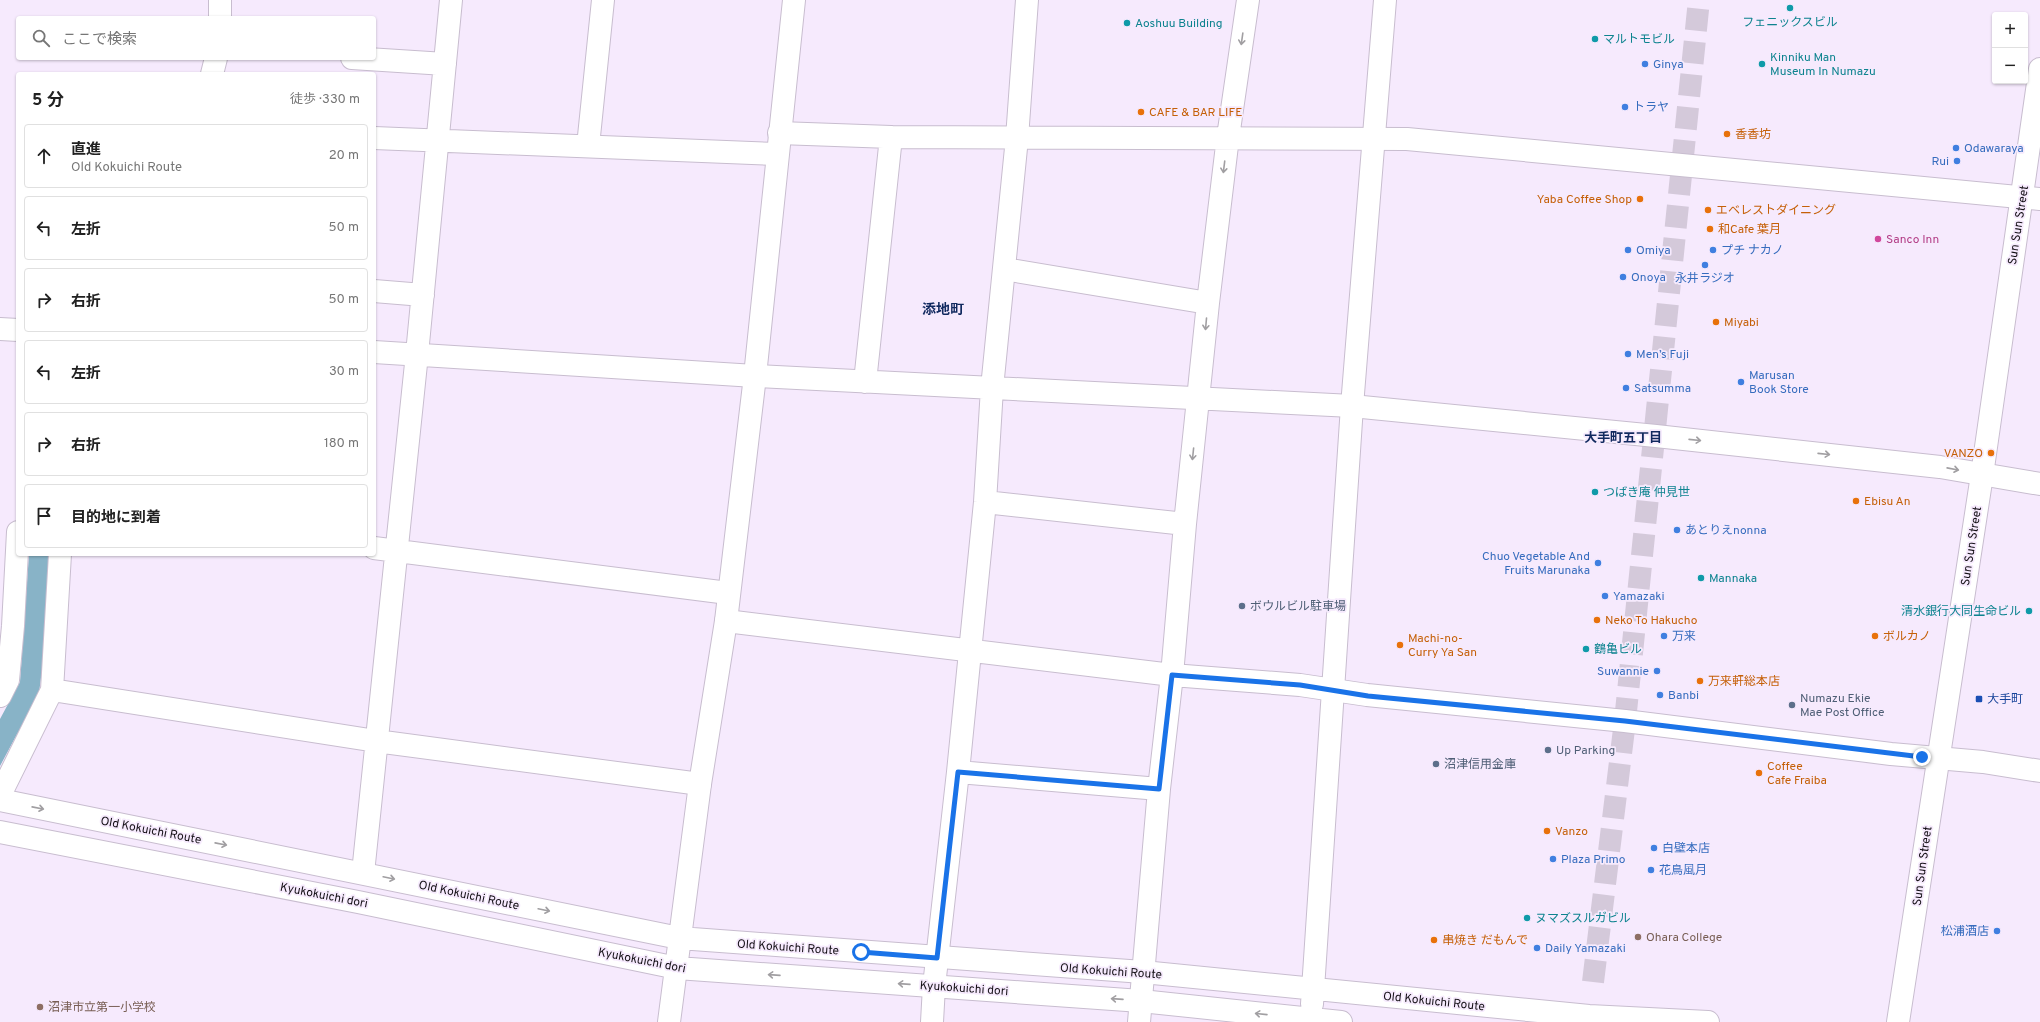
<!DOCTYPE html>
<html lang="ja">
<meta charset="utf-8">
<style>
:root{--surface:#fff;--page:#f2f2f2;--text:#222;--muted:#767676;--line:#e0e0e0}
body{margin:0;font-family:Overpass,"Noto Sans JP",sans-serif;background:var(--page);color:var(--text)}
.controls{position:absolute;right:12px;top:12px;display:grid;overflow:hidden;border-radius:4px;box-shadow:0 1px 3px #0004}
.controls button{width:36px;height:36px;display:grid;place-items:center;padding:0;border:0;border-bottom:1px solid var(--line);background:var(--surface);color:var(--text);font:20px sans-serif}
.stop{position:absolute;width:12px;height:12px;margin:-9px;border:3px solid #1a73e8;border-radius:50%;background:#fff}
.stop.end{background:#1a73e8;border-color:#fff;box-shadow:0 1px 4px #0008}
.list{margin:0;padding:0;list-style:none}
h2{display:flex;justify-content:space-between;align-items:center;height:52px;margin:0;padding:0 16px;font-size:17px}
h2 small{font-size:13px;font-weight:400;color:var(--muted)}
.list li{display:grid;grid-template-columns:26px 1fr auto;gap:12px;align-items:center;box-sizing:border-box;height:64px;margin:0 8px 8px;padding:0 8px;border:1px solid var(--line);border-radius:4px}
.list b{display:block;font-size:15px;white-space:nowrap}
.list p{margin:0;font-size:13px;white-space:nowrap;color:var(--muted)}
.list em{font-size:13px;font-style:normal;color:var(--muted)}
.icon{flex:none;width:22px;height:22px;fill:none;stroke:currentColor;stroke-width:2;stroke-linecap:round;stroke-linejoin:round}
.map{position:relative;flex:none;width:2040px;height:1022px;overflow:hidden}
.search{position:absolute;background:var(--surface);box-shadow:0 1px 3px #0004;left:16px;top:16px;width:360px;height:44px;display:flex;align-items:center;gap:10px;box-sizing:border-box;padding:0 14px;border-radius:4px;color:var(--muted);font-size:15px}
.panel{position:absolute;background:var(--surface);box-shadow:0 1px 3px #0004;left:16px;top:72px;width:360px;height:484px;border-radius:4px}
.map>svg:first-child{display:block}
</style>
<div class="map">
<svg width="2040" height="1022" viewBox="0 0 2040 1022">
<rect width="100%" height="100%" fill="#f6eafd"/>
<path fill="#88b3c7" d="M29 554H49L42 670 39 693 0 766V719L20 682Z"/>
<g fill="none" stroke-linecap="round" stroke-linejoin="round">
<path stroke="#d4c9da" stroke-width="22" stroke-dasharray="22 11" stroke-linecap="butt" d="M1593 982 1625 721 1699 0"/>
<defs>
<path id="street" d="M220 18V0
M352 58 445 64
M212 74 216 58
M779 133 891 137 1407 139 2040 199
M374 138 777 154
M588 146 603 0
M1004 269 1208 303
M374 291 423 295
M0 329 18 330
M374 352 755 376 1352 406 1656 436 1940 467 2040 484
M865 382 891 137
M985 502 1185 524
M374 548 728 593
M726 621 1172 675 1300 685 1367 695 1625 721 1891 754 1983 762 2040 771
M52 690 376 741 700 784
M0 696 8 680 13 626 18 532
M958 772 1159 789
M0 795 52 690 60 554
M363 873 417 354 451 0
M932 1022 934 986 958 772 985 502 992 388 1017 138 1027 0
M1139 1022 1159 789 1172 675 1185 524 1208 303 1228 137 1248 0"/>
<path id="secondary" d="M0 800 679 938 1143 972 1589 1016 1708 1022
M0 832 358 902 677 968 1141 1001 1341 1022
M1312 1004 1352 406 1385 0
M669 1022 700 784 726 621 755 376 794 0"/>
<path id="primary" d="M1898 1022 1982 475 2040 69"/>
</defs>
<use href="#street" stroke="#c8bdcf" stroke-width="24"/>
<use href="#secondary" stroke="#c8bdcf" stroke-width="24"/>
<use href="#primary" stroke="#c8bdcf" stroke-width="24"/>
<use href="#street" stroke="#fff" stroke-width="22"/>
<use href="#secondary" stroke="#fff" stroke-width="22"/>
<use href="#primary" stroke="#fff" stroke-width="22"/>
</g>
<defs><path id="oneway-shaft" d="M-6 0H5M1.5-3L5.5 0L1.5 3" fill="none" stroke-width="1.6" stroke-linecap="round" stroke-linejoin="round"/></defs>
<g stroke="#a19fa2">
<use href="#oneway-shaft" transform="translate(1242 39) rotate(98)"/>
<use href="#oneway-shaft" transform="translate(1224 167) rotate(97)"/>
<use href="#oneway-shaft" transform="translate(1206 324) rotate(95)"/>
<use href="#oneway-shaft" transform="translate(1695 440) rotate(6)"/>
<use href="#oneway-shaft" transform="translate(1193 454) rotate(96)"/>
<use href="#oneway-shaft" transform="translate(1824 454) rotate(6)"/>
<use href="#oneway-shaft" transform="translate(1953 469) rotate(11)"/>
<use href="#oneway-shaft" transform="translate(38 808) rotate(11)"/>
<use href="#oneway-shaft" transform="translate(221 844) rotate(11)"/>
<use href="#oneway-shaft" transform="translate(389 878) rotate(12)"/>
<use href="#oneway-shaft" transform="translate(544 910) rotate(12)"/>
<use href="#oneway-shaft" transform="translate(774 975) rotate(-176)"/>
<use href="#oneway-shaft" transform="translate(904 984) rotate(-176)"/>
<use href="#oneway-shaft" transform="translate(1117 999) rotate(-176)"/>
<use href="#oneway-shaft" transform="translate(1261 1014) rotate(-174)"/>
</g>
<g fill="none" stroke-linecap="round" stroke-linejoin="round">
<path stroke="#1a73e8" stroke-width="5" d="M861 952 937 958 958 772 1159 789 1172 675 1300 685 1368 696 1625 721 1922 757"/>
</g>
<g fill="#0f9aa8" stroke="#f6eafd" stroke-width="1.5">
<circle cx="1790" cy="8" r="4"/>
<circle cx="1127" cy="23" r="4"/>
<circle cx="1595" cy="39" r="4"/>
<circle cx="1762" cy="64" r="4"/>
<circle cx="1595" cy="492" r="4"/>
<circle cx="1701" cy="578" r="4"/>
<circle cx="2029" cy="611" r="4"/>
<circle cx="1586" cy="649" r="4"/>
<circle cx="1527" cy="918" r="4"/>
</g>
<g fill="#3f7fe0" stroke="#f6eafd" stroke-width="1.5">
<circle cx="1645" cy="64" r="4"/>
<circle cx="1625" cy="107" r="4"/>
<circle cx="1956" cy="148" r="4"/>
<circle cx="1957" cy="161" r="4"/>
<circle cx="1628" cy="250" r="4"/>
<circle cx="1713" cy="250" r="4"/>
<circle cx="1705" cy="265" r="4"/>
<circle cx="1623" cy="277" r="4"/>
<circle cx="1628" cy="354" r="4"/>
<circle cx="1741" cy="382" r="4"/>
<circle cx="1626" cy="388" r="4"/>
<circle cx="1677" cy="530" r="4"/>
<circle cx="1598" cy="563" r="4"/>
<circle cx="1605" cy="596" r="4"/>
<circle cx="1664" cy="636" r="4"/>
<circle cx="1657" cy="671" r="4"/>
<circle cx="1660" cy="695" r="4"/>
<circle cx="1654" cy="848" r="4"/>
<circle cx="1553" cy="859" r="4"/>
<circle cx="1651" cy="870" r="4"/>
<circle cx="1997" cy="931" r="4"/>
<circle cx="1537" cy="948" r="4"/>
</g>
<g fill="#e8710a" stroke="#f6eafd" stroke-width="1.5">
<circle cx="1141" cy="112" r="4"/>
<circle cx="1727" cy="134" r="4"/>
<circle cx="1640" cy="199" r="4"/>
<circle cx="1708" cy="210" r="4"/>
<circle cx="1710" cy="229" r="4"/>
<circle cx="1716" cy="322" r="4"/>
<circle cx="1991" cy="453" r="4"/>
<circle cx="1856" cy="501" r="4"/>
<circle cx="1597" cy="620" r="4"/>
<circle cx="1875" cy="636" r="4"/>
<circle cx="1400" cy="645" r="4"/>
<circle cx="1700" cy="681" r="4"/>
<circle cx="1759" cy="773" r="4"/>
<circle cx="1547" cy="831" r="4"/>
<circle cx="1434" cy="940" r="4"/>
</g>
<circle fill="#d1479c" stroke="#f6eafd" stroke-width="1.5" cx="1878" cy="239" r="4"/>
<g fill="#5c6f8a" stroke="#f6eafd" stroke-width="1.5">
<circle cx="1242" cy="606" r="4"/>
<circle cx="1792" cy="705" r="4"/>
<circle cx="1548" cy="750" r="4"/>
<circle cx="1436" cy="764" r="4"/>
</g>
<rect fill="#1a4fb4" stroke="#f6eafd" stroke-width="1.5" x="1975" y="695" width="8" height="8" rx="2"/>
<g fill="#8d6e63" stroke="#f6eafd" stroke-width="1.5">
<circle cx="1638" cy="937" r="4"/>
<circle cx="40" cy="1007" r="4"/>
</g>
<g text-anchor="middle" stroke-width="3.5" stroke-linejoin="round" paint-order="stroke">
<g font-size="12" fill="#0d838f" stroke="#f6eafd" text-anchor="start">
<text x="1790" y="26" text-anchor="middle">フェニックスビル</text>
<text x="1135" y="27">Aoshuu Building</text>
<text x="1603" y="43">マルトモビル</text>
<text x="1770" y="61">Kinniku Man<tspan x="1770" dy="14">Museum In Numazu</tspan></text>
<text x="1603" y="496">つばき庵 仲見世</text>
<text x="1709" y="582">Mannaka</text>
<text x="2021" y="615" text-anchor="end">清水銀行大同生命ビル</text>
<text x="1594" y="653">鶴亀ビル</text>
<text x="1535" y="922">ヌマズスルガビル</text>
</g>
<g font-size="12" fill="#366cbe" stroke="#f6eafd" text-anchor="start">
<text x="1653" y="68">Ginya</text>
<text x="1633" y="111">トラヤ</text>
<text x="1964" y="152">Odawaraya</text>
<text x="1949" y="165" text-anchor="end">Rui</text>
<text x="1636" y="254">Omiya</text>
<text x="1721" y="254">プチ ナカノ</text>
<text x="1631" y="281">Onoya</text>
<text x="1705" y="282" text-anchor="middle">永井ラジオ</text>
<text x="1636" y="358">Men’s Fuji</text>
<text x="1749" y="379">Marusan<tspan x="1749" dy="14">Book Store</tspan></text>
<text x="1634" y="392">Satsumma</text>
<text x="1685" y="534">あとりえnonna</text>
<text x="1590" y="560" text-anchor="end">Chuo Vegetable And<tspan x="1590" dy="14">Fruits Marunaka</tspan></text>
<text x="1613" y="600">Yamazaki</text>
<text x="1672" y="640">万来</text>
<text x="1649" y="675" text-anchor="end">Suwannie</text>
<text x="1668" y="699">Banbi</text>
<text x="1662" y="852">白壁本店</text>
<text x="1561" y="863">Plaza Primo</text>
<text x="1659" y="874">花鳥風月</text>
<text x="1989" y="935" text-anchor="end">松浦酒店</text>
<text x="1545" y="952">Daily Yamazaki</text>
</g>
<g font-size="12" fill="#c56008" stroke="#f6eafd" text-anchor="start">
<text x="1149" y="116">CAFE &amp; BAR LIFE</text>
<text x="1735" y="138">香香坊</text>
<text x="1632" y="203" text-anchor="end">Yaba Coffee Shop</text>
<text x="1716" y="214">エベレストダイニング</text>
<text x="1718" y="233">和Cafe 葉月</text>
<text x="1724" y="326">Miyabi</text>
<text x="1983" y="457" text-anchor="end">VANZO</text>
<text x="1864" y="505">Ebisu An</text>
<text x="1605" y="624">Neko To Hakucho</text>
<text x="1883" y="640">ボルカノ</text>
<text x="1408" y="642">Machi-no-<tspan x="1408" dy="14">Curry Ya San</tspan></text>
<text x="1708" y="685">万来軒総本店</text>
<text x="1767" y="770">Coffee<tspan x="1767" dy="14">Cafe Fraiba</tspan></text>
<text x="1555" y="835">Vanzo</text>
<text x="1442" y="944">串焼き だもんで</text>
</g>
<g font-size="12" fill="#141016" stroke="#f6eafd">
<text transform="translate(2018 225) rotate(-81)" y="4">Sun Sun Street</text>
<text transform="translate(1971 546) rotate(-81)" y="4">Sun Sun Street</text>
<text transform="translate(151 830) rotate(11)" y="4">Old Kokuichi Route</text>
<text transform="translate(1922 866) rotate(-82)" y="4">Sun Sun Street</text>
<text transform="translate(324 895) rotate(11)" y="4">Kyukokuichi dori</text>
<text transform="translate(469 895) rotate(12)" y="4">Old Kokuichi Route</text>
<text transform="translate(788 947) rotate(4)" y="4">Old Kokuichi Route</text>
<text transform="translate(642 960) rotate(11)" y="4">Kyukokuichi dori</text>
<text transform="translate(1111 971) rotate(4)" y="4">Old Kokuichi Route</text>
<text transform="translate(964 988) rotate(4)" y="4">Kyukokuichi dori</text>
<text transform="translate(1434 1001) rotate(6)" y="4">Old Kokuichi Route</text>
</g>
<g font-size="12" fill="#b23c85" stroke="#f6eafd" text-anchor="start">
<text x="1886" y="243">Sanco Inn</text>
</g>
<g font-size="12" fill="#4e5e75" stroke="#f6eafd" text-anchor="start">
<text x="1250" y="610">ボウルビル駐車場</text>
<text x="1800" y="702">Numazu Ekie<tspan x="1800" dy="14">Mae Post Office</tspan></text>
<text x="1556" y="754">Up Parking</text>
<text x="1444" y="768">沼津信用金庫</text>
</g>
<g font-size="12" fill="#164399" stroke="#f6eafd" text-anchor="start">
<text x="1987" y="703">大手町</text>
</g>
<g font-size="12" fill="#785e54" stroke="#f6eafd" text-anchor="start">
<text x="1646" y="941">Ohara College</text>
<text x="48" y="1011">沼津市立第一小学校</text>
</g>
<g font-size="13" font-weight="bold" fill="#11295f" stroke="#f6eafd">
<text x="1623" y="442">大手町五丁目</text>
</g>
<g font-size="14" font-weight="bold" fill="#11295f" stroke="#f6eafd">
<text x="943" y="314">添地町</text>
</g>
</g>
</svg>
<div class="controls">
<button>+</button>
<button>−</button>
</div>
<div class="stop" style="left:861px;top:952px"></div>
<div class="stop end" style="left:1922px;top:757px"></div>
<div class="search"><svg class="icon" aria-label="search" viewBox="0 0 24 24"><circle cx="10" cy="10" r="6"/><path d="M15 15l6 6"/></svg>ここで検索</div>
<section class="panel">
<h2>5 分<small>徒歩 · 330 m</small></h2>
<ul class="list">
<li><svg class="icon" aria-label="ahead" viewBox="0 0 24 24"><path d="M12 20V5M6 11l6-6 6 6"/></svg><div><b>直進</b><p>Old Kokuichi Route</p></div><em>20 m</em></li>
<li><svg class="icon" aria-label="left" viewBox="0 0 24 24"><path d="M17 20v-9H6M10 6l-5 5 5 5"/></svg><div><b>左折</b></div><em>50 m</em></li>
<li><svg class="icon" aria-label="right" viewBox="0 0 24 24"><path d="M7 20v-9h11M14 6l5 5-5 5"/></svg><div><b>右折</b></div><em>50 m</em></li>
<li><svg class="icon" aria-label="left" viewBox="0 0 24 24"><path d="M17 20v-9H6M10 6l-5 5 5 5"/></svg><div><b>左折</b></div><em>30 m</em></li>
<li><svg class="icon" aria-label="right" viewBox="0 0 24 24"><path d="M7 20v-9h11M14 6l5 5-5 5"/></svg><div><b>右折</b></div><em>180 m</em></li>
<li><svg class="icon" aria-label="arrive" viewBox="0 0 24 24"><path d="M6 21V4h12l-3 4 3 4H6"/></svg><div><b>目的地に到着</b></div></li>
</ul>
</section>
</div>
